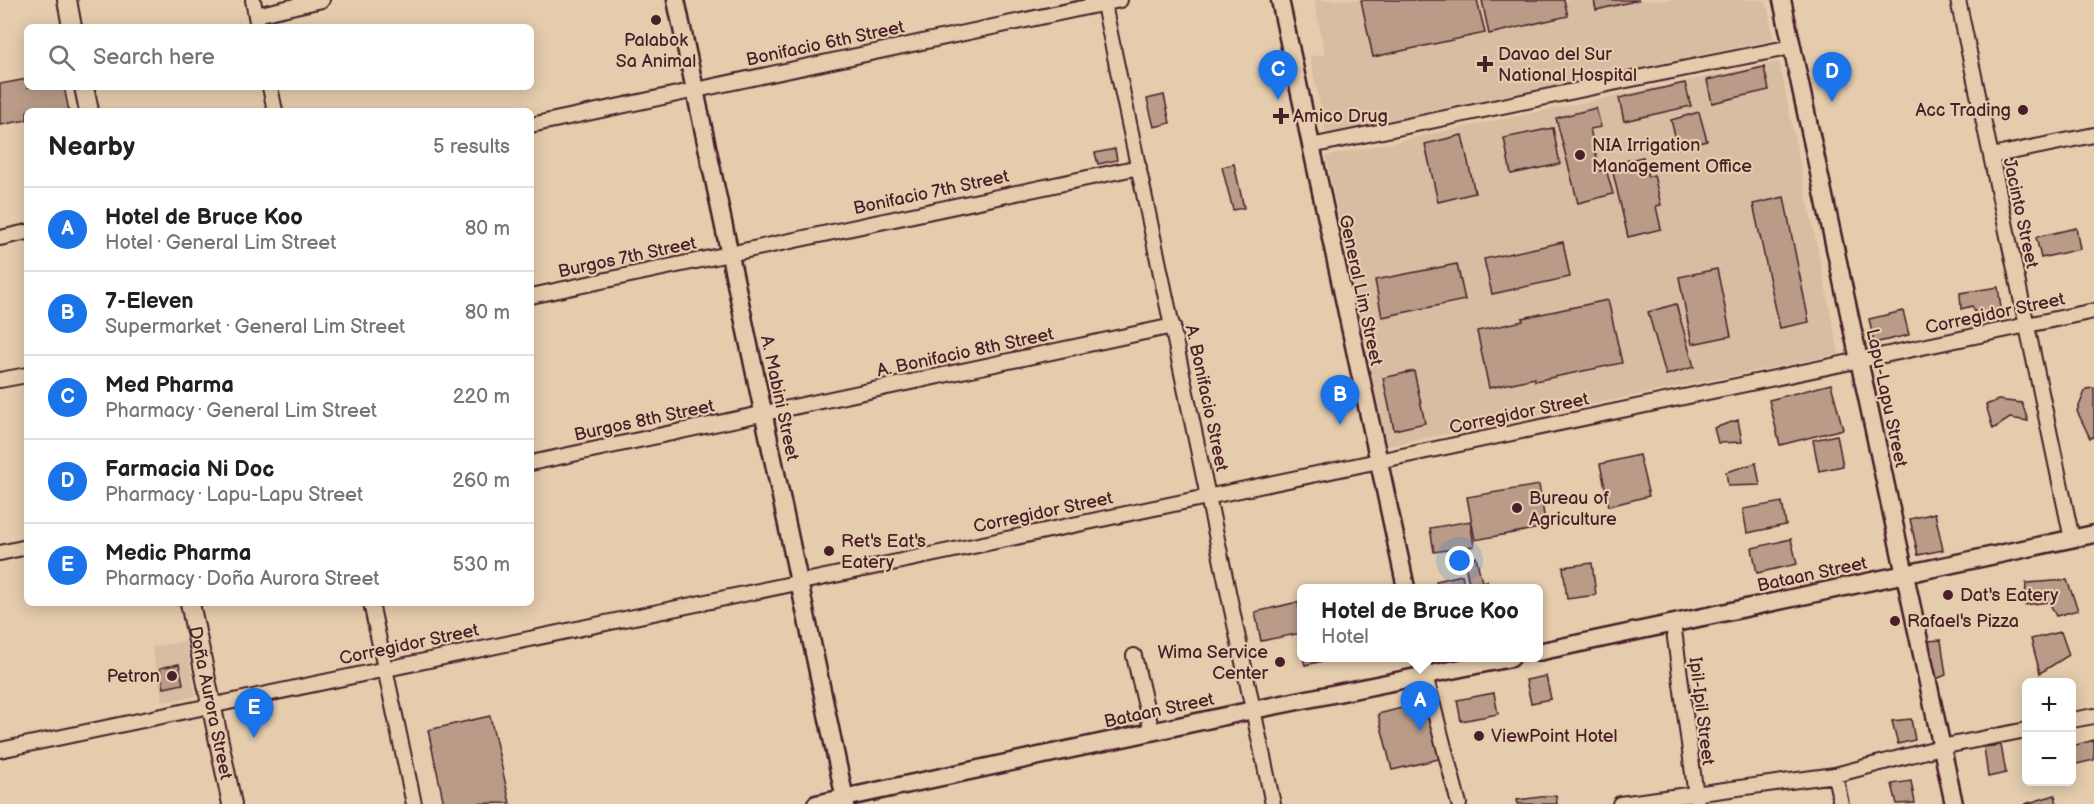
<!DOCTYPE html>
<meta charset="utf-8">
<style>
:root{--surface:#fff;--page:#f6f6f6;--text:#202124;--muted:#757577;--line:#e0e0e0;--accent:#1a73e8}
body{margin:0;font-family:"Balsamiq Sans",sans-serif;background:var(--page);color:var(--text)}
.controls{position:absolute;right:18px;bottom:18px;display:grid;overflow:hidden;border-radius:9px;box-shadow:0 3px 15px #0003}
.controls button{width:54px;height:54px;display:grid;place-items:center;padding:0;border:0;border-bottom:2px solid var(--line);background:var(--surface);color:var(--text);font:30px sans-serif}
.you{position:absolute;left:1460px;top:561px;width:21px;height:21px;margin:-15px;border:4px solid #fff;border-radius:50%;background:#1a73e8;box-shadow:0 0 0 9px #1a73e833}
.badge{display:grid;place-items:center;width:39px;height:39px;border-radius:50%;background:var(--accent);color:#fff;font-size:20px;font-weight:700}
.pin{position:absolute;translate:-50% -50px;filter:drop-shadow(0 2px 3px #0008)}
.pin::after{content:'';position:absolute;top:32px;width:21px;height:18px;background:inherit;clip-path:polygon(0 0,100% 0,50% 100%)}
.popup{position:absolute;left:1297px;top:584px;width:246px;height:78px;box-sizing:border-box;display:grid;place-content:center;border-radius:9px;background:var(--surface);filter:drop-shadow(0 2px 4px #0005);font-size:20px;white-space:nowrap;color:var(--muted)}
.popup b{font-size:22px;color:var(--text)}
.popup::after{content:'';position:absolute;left:50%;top:100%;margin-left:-12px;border:12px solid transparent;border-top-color:var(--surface)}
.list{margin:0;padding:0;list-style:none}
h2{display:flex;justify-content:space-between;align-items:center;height:78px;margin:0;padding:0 24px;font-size:26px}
h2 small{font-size:20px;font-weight:400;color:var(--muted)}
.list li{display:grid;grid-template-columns:39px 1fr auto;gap:18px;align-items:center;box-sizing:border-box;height:84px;padding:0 24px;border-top:2px solid var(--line)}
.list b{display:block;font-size:22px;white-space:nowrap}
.list p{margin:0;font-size:20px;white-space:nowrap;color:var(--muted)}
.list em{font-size:20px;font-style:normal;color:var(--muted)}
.icon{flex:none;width:33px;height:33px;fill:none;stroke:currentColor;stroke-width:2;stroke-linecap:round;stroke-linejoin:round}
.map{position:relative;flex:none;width:2094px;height:804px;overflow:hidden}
.search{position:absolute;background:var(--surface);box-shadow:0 3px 15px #0003;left:24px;top:24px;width:510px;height:66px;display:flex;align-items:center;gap:15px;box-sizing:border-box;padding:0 21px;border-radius:9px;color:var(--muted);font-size:22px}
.panel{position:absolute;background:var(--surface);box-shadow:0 3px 15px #0003;left:24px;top:108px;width:510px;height:498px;border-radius:9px}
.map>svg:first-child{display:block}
</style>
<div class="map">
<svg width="2094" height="804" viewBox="0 0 2094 804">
<rect width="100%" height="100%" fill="#e4ccac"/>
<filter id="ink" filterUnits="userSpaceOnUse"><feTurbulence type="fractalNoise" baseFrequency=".0167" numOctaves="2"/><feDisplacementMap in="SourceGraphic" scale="12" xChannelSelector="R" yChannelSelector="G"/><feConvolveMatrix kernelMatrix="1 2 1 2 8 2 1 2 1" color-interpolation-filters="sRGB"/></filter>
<g filter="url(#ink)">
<path fill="#d7bda1" d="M1314 0H1766L1774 40 1326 133 1310 57 1325 54Z
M1779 62 1839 354 1387 446 1326 156Z
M185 641 196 696 163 702 152 647Z"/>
<path fill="#b99b88" stroke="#4a1f2b" stroke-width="1.5" d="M1361 0H1477L1485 33 1373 57Z
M1482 0H1564L1568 16 1489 34Z
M1594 0H1639L1596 10Z
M1764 67 1769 90 1712 103 1707 80Z
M27 79V87H64L69 111H27V120L0 125V84Z
M1685 83 1691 106 1624 121 1619 98Z
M1164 95 1170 123 1154 127 1147 99Z
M1596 108 1601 127 1590 129 1600 171 1606 169 1613 194 1578 203 1556 118Z
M1699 112 1707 141 1678 148 1671 120Z
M1553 128 1560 164 1511 174 1504 138Z
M1462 135 1475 193 1438 202 1425 144Z
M1115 149 1117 160 1098 164 1095 153Z
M1643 157 1648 177 1654 175 1661 205 1656 206 1661 229 1628 237 1611 164Z
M1234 164 1244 208 1233 210 1222 167Z
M1784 197 1809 322 1780 328 1753 204Z
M2076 228 2080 249 2041 258 2036 237Z
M1563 242 1570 277 1492 294 1484 259Z
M1457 264 1465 300 1382 317 1375 280Z
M1717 269 1731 336 1692 344 1679 277Z
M1998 287 2001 308 1977 316 1972 306 1961 309 1960 293Z
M1608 300 1622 363 1535 381V378L1489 388 1477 331 1523 321 1522 318Z
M1676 304 1694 367 1666 375 1648 312Z
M1903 311 1909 335 1874 343 1869 319Z
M1414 371 1425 423 1394 430 1383 378Z
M1831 384 1843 429 1780 445 1769 400Z
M2094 388V437L2090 438 2077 411 2086 389Z
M1998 400 2022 403 2028 421 2010 418 1993 429 1986 405Z
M1738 420 1742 442 1718 443 1714 428Z
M1837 435 1843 466 1819 471 1813 440Z
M1639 455 1649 496 1609 506 1600 464Z
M1756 463 1760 485 1728 486 1726 472Z
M1539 485 1546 527 1475 540 1467 497Z
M1782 502 1786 525 1747 533 1743 509Z
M1935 513 1943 550 1918 555 1910 519Z
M1470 521 1474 546 1434 552 1430 528Z
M1791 539 1797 564 1757 573 1752 548Z
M1476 557 1482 582 1487 581 1488 588H1470L1464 560Z
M1592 563 1596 595 1567 599 1563 567Z
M1462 575 1465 588H1437L1436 581Z
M2067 580 2078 610 2056 616 2049 602 2025 605 2026 583Z
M1298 602 1302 620V633L1261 641 1255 612Z
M2061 632 2069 655 2040 673 2031 639Z
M1941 640 1946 675 1936 679 1927 641Z
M1303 658H1322L1323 661 1305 665Z
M179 664 183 684 164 688 160 668Z
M1546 676 1551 699 1531 703 1526 680Z
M1494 693 1498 714 1461 721 1457 700Z
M1417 704 1428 712 1439 759 1392 770 1378 714Z
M490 716 510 803 444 804 428 730Z
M1911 719 1915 740 1898 744 1892 721Z
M2094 740V760L2072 765V746Z
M2001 745 2006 773 1988 777 1984 747Z
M1911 781 1915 803 1897 804 1892 784Z
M1556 795 1557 804H1518L1517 800Z
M2055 795 2057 804H2025Z"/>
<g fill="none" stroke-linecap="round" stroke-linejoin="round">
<defs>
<path id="minor" d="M253 0 258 27
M1103 0 1273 804
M1958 0 2072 539
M256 15 322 0
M270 87 275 111
M531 125 1120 0
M1311 146 1627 80 1792 47
M1991 156 2094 135
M0 238 27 232
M531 296 1139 167
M0 380 27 375
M531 463 1173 326
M0 553 27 547
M371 603 414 804
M1673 623 1697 804
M1134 656 1152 732
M1425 675 1459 804
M2072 720 2094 716
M0 750 2094 311
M1835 775 1841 804
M1620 804 1835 775 1941 747 2026 730"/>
<path id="tertiary" d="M676 0 846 804
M1280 0 1406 588
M1782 0 1954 804
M1538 652 2094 534
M1421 658 1425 675
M816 804 1253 710 1511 658"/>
<g id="secondary">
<path d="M67 0 72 27"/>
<path d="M84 87 89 111"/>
<path id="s1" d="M190 603 232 804"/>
</g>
</defs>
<use href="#minor" stroke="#4a1f2b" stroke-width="18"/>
<use href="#tertiary" stroke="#4a1f2b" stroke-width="21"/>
<use href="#secondary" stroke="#4a1f2b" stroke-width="22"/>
<use href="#minor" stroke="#e4ccac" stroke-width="14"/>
<use href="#tertiary" stroke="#e4ccac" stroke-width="16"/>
<use href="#secondary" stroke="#e4ccac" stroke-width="18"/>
</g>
</g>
<g fill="#4a1f2b" stroke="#e4ccac" stroke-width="2">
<circle cx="656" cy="20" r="6"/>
<path d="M1482 55h6v6h6v6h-6v6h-6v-6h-6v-6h6z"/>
<circle cx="2023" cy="110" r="6"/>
<path d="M1278 107h6v6h6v6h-6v6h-6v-6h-6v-6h6z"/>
<circle cx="1580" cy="155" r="6"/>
<circle cx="1517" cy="508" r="6"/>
<circle cx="829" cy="551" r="6"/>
<circle cx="1948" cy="595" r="6"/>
<circle cx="1895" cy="621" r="6"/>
<circle cx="1280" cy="662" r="6"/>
<circle cx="172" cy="676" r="6"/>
<circle cx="1479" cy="736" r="6"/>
</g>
<g text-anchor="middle" stroke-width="4.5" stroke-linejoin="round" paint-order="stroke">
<g font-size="18" fill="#4a1f2b" stroke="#e4ccac" text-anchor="start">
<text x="656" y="46" text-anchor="middle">Palabok<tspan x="656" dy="21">Sa Animal</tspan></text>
<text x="1498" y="60">Davao del Sur<tspan x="1498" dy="21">National Hospital</tspan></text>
<text x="2011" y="116" text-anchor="end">Acc Trading</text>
<text x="1293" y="122">Amico Drug</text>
<text x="1592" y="151">NIA Irrigation<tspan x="1592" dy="21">Management Office</tspan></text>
<text x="1529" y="504">Bureau of<tspan x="1529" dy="21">Agriculture</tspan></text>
<text x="841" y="547">Ret's Eat's<tspan x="841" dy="21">Eatery</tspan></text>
<text x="1960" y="601">Dat's Eatery</text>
<text x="1907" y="627">Rafael's Pizza</text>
<text x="1268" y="658" text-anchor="end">Wima Service<tspan x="1268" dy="21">Center</tspan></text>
<text x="160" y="682" text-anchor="end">Petron</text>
<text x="1491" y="742">ViewPoint Hotel</text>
</g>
<g font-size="18" fill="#4a1f2b" stroke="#e4ccac">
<text transform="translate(825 43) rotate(-12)" y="6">Bonifacio 6th Street</text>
<text transform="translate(931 192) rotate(-12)" y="6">Bonifacio 7th Street</text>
<text transform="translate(2021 213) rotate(78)" y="6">Jacinto Street</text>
<text transform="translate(627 257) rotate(-12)" y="6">Burgos 7th Street</text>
<text transform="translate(1361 290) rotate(78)" y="6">General Lim Street</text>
<text transform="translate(1995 313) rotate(-12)" y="6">Corregidor Street</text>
<text transform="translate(965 352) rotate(-12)" y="6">A. Bonifacio 8th Street</text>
<text transform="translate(780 398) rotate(78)" y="6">A. Mabini Street</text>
<text transform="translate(1207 398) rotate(78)" y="6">A. Bonifacio Street</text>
<text transform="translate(1887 398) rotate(78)" y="6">Lapu-Lapu Street</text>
<text transform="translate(1519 413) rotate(-12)" y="6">Corregidor Street</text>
<text transform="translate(644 420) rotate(-12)" y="6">Burgos 8th Street</text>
<text transform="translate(1043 512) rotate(-12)" y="6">Corregidor Street</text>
<text transform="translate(1812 574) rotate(-12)" y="6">Bataan Street</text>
<text transform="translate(409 644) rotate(-12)" y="6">Corregidor Street</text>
<text dy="6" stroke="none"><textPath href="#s1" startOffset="102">Doña Aurora Street</textPath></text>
<text transform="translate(1159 710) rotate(-12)" y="6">Bataan Street</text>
<text transform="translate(1702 711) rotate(83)" y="6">Ipil-Ipil Street</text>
</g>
</g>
</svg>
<div class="controls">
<button>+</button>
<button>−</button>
</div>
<div class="you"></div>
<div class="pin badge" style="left:1420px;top:731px">A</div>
<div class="popup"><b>Hotel de Bruce Koo</b>Hotel</div>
<div class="pin badge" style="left:1340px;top:425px">B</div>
<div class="pin badge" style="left:1278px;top:100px">C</div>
<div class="pin badge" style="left:1832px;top:102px">D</div>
<div class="pin badge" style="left:254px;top:738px">E</div>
<div class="search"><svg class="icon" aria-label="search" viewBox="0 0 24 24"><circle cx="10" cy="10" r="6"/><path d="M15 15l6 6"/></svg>Search here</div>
<section class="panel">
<h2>Nearby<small>5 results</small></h2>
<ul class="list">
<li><span class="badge">A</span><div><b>Hotel de Bruce Koo</b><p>Hotel · General Lim Street</p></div><em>80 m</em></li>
<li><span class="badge">B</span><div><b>7-Eleven</b><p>Supermarket · General Lim Street</p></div><em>80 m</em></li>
<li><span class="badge">C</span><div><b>Med Pharma</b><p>Pharmacy · General Lim Street</p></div><em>220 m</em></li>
<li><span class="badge">D</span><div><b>Farmacia Ni Doc</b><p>Pharmacy · Lapu-Lapu Street</p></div><em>260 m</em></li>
<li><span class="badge">E</span><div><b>Medic Pharma</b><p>Pharmacy · Doña Aurora Street</p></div><em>530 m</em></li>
</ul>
</section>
</div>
